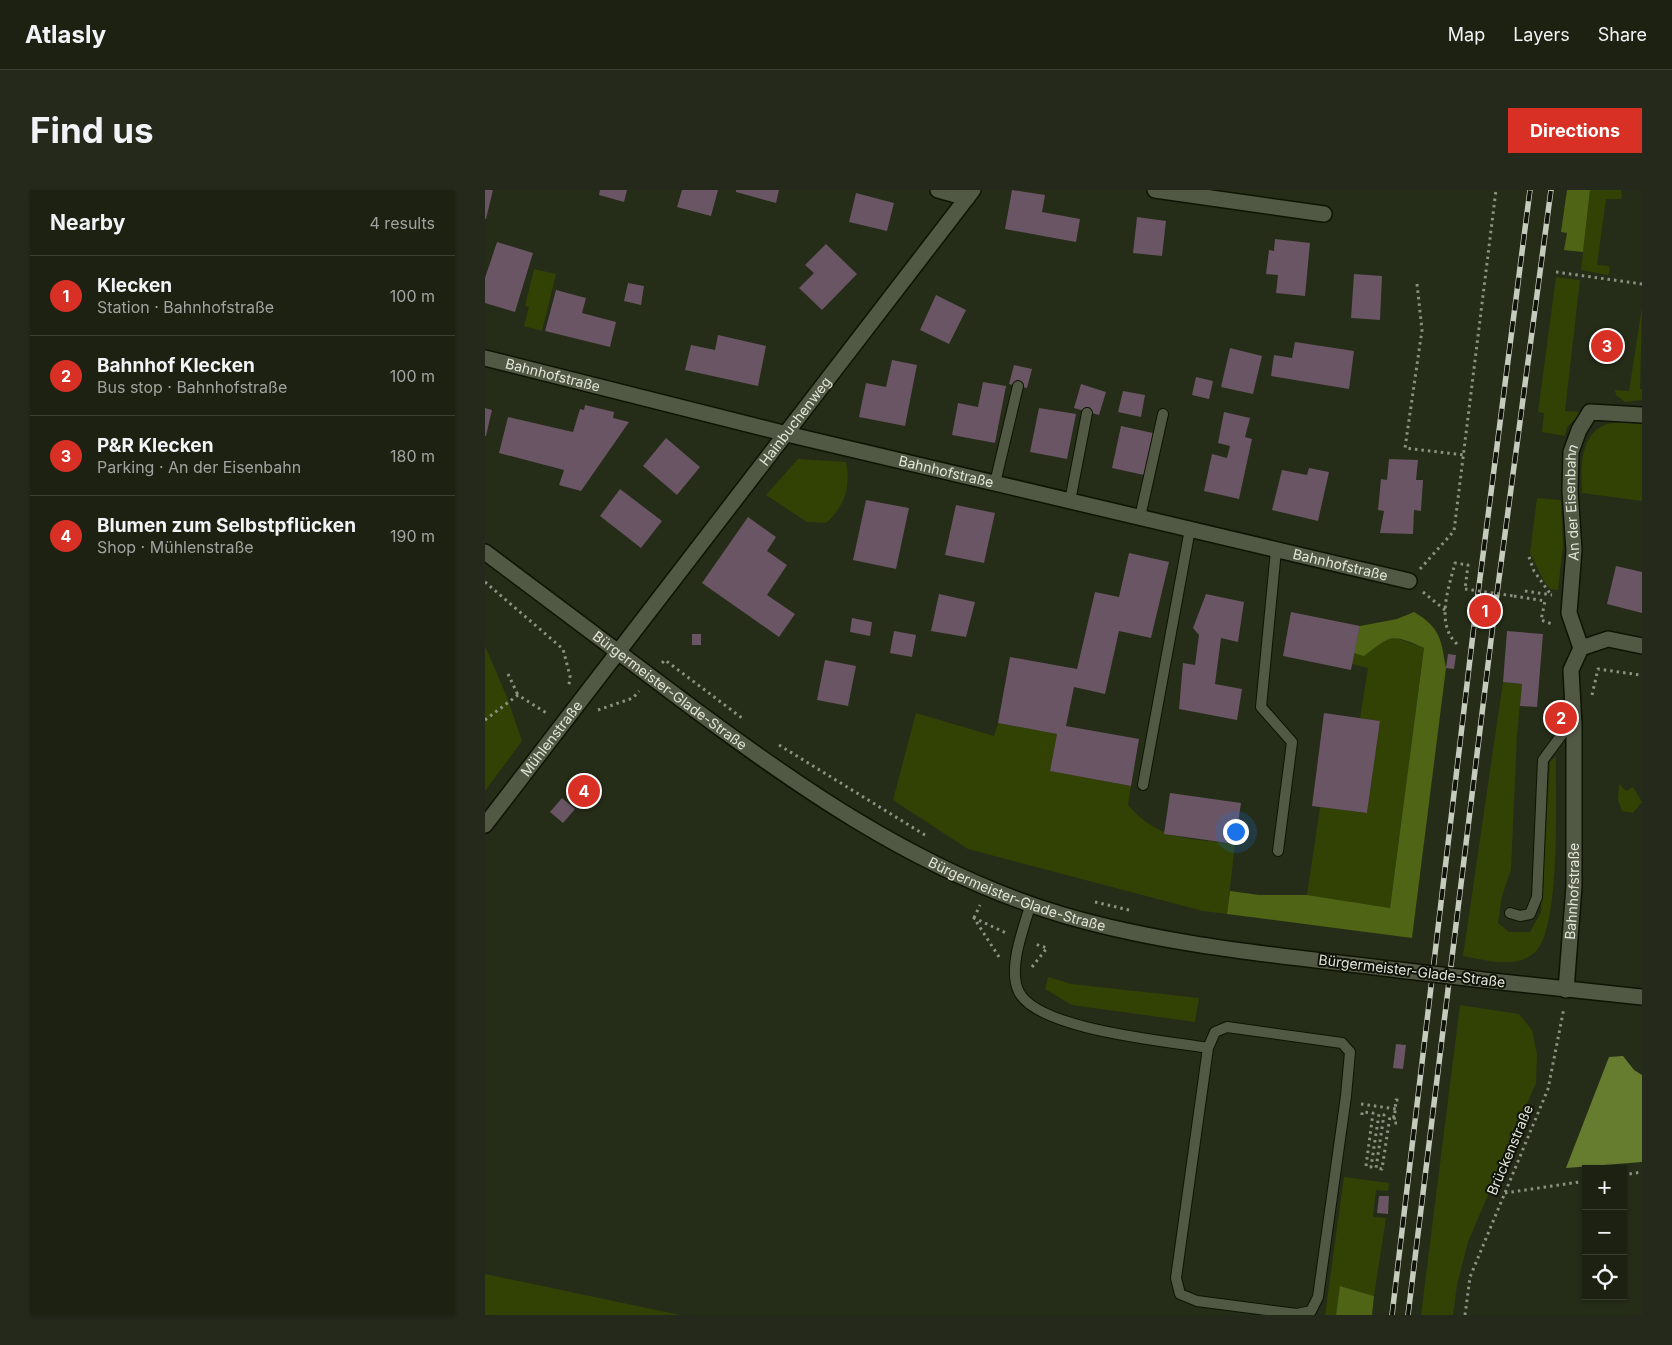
<!DOCTYPE html>
<meta charset="utf-8">
<style>
:root{--surface:#1c2112;--page:#25291b;--text:#f1f3f6;--muted:#a0a39f;--line:#3a3e32;--accent:#d93025}
body{margin:0;font-family:Inter,sans-serif;background:var(--page);color:var(--text)}
.controls{position:absolute;right:15px;bottom:15px;display:grid;overflow:hidden;border-radius:0px;box-shadow:0 1px 4px #0004}
.controls button{width:45px;height:45px;display:grid;place-items:center;padding:0;border:0;border-bottom:1px solid var(--line);background:var(--surface);color:var(--text);font:25px sans-serif}
.you{position:absolute;left:750px;top:641px;width:18px;height:18px;margin:-12px;border:4px solid #fff;border-radius:50%;background:#1a73e8;box-shadow:0 0 0 8px #1a73e833}
.badge{display:grid;place-items:center;width:32px;height:32px;border-radius:50%;background:var(--accent);color:#fff;font-size:16px;font-weight:700}
.pin{position:absolute;translate:-50% -50%;border:2px solid #fff;box-shadow:0 1px 5px #0006}
.list{margin:0;padding:0;list-style:none}
h2{display:flex;justify-content:space-between;align-items:center;height:65px;margin:0;padding:0 20px;font-size:21px}
h2 small{font-size:16px;font-weight:400;color:var(--muted)}
.list li{display:grid;grid-template-columns:32px 1fr auto;gap:15px;align-items:center;box-sizing:border-box;height:80px;padding:0 20px;border-top:1px solid var(--line)}
.list b{display:block;font-size:19px;white-space:nowrap}
.list p{margin:0;font-size:16px;white-space:nowrap;color:var(--muted)}
.list em{font-size:16px;font-style:normal;color:var(--muted)}
.icon{flex:none;width:28px;height:28px;fill:none;stroke:currentColor;stroke-width:2;stroke-linecap:round;stroke-linejoin:round}
.map{position:relative;flex:none;width:1157px;height:1125px;overflow:hidden;border-radius:0px}
header{display:flex;align-items:center;gap:30px;box-sizing:border-box;height:70px;padding:0 25px;background:var(--surface);border-bottom:1px solid var(--line)}
header strong{font-size:24px}
nav{display:flex;gap:28px;margin-inline-start:auto;font-size:18px}
.intro{display:flex;align-items:center;justify-content:space-between;box-sizing:border-box;height:120px;padding:0 30px}
h1{margin:0;font-size:35px}
.button{padding:12px 22px;border-radius:0px;background:var(--accent);color:#fff;font-size:18px;font-weight:700}
main{display:flex;gap:30px;padding:0 30px}
aside{flex:1;background:var(--surface);border-radius:0px;box-shadow:0 1px 4px #0004}
.map>svg:first-child{display:block}
</style>
<header>
<strong>Atlasly</strong>
<nav><a>Map</a><a>Layers</a><a>Share</a></nav>
</header>
<div class="intro"><h1>Find us</h1><a class="button">Directions</a></div>
<main>
<aside>
<h2>Nearby<small>4 results</small></h2>
<ul class="list">
<li><span class="badge">1</span><div><b>Klecken</b><p>Station · Bahnhofstraße</p></div><em>100 m</em></li>
<li><span class="badge">2</span><div><b>Bahnhof Klecken</b><p>Bus stop · Bahnhofstraße</p></div><em>100 m</em></li>
<li><span class="badge">3</span><div><b>P&amp;R Klecken</b><p>Parking · An der Eisenbahn</p></div><em>180 m</em></li>
<li><span class="badge">4</span><div><b>Blumen zum Selbstpflücken</b><p>Shop · Mühlenstraße</p></div><em>190 m</em></li>
</ul>
</aside>
<div class="map">
<svg width="1157" height="1125" viewBox="0 0 1157 1125">
<rect width="100%" height="100%" fill="#252c18"/>
<path fill="#324205" d="M1105 0H1136L1137 9H1121L1112 75 1124 76 1125 82 1123 85 1096 80Z
M49 79 71 84 57 141 39 136 44 117 40 116Z
M1071 87 1095 90 1080 221 1097 222 1082 237 1080 246 1057 242 1059 223 1053 222Z
M1157 117 1155 199H1157V210L1140 212 1131 205 1130 200 1144 201Z
M1146 231H1157V311L1097 303C1096 278 1094 244 1122 234 1129 232 1138 232 1146 231Z
M313 269 361 272C366 296 360 316 341 333L322 332 281 305Z
M1052 308 1076 310 1078 356 1073 400 1065 399 1060 393 1045 363Z
M912 448 939 458 905 718 822 705 835 617 882 623 895 531 875 528 883 478 867 474 869 463 889 457 901 449Z
M0 456 22 507 37 551 0 601Z
M1018 492 1037 494 1032 545 1026 680 1017 706 1013 733 1024 742H1045L1056 722 1065 572 1071 566C1070 603 1077 745 1048 764 1028 779 1000 770 978 766Z
M431 523 509 546 513 533 572 544 565 581 646 596 643 615C675 652 705 648 750 654L742 724 718 721 483 659 408 610Z
M1134 594 1141 601 1148 597 1157 612 1148 623 1137 621 1133 610Z
M563 787 587 794 714 808 710 832 587 815 560 799Z
M975 815 1034 824 1047 840 1052 865 1051 893 983 1052 972 1095 968 1125H936Z
M859 987 904 993 903 1001 891 1000 888 1027 901 1028 889 1106 856 1096 851 1125H840Z
M0 1084 195 1125H0Z"/>
<path fill="#4f6414" d="M1082 0H1105L1098 62 1079 60 1082 43 1076 42Z
M929 422C956 438 956 450 961 478L927 748 742 724 745 701 774 705H822L905 718 939 458C906 443 906 445 879 466L869 463 875 436 912 429Z
M855 1096 889 1106 887 1125H851Z"/>
<path fill="#667d30" d="M1138 866 1149 880 1157 885V972L1081 978 1124 867Z"/>
<path fill="#695563" d="M0 0H8L1 29H0Z
M115 0H142L139 12 114 5Z
M197 0H233L226 26 192 17Z
M251 0H294L291 13 251 2Z
M527 0 560 5 557 22 595 29 591 52 520 39Z
M371 3 409 13 402 41 364 32Z
M652 27 681 31 677 66 648 63Z
M790 49 825 53 820 106 791 103 793 85 781 84 784 60 789 61Z
M12 52 48 63 30 122 0 113V88Z
M341 54 372 84 337 120 314 98 329 83 320 75Z
M869 84 897 86 895 130 866 128Z
M143 93 159 96 156 115 139 111Z
M71 100 101 108 97 123 131 132 125 157 60 141Z
M451 105 481 120 464 154 435 140Z
M233 145 281 156 273 196 200 180 206 155 230 160Z
M810 152 869 161 864 199 786 186 789 165 807 168Z
M745 158 777 166 768 204 736 197Z
M407 170 432 175 420 236 374 227 381 193 401 197Z
M529 175 547 179 542 198 524 194Z
M711 187 728 191 724 209 707 205Z
M498 192 521 196 510 253 467 245 473 213 493 217Z
M596 194 621 202 614 225 589 218Z
M638 201 660 205 656 227 633 222Z
M100 215 129 222 128 228 144 232 96 301 74 295 79 280 14 263 23 227 88 242 95 219 99 220Z
M0 218 7 220 1 246H0Z
M554 218 591 224 582 269 545 262Z
M739 222 765 228 760 247 767 249 754 309 719 301 727 264 742 268 745 256 733 253Z
M636 236 668 243 659 285 627 278Z
M181 248 215 277 192 305 158 276Z
M904 269 933 270 931 290H938L936 321 929 320 928 344 895 343 899 321 893 320 896 289 902 290Z
M824 278 844 282 833 331 787 320 797 280 822 285Z
M135 299 177 331 156 358 115 326Z
M381 310 424 318 411 379 368 370Z
M471 315 510 323 499 373 460 365Z
M263 327 291 347 282 361 302 375 282 405 310 424 294 447 217 393Z
M644 363 684 372 666 448 634 441 620 504 589 497 581 536 654 549 646 596 565 581 572 544 513 533 525 467 592 479 610 402 634 407Z
M1131 376 1157 382V423L1122 414Z
M454 404 490 412 481 447 446 441Z
M721 404 759 412 753 452 736 448 730 494 757 499 752 530 694 519 698 473 710 475 714 445 708 438Z
M806 422 875 436 866 480 798 466Z
M367 428 387 432 385 446 365 442Z
M409 441 431 445 427 467 405 463Z
M1022 441 1058 444 1052 517 1035 516 1037 494 1018 492Z
M207 444H216V455H207Z
M963 464 971 465 969 479 961 478Z
M340 470 371 476 363 516 332 510Z
M839 523 895 531 882 623 827 616Z
M685 603 756 613 750 654 679 644Z
M77 608 90 619 78 633 65 622Z
M911 854 921 855 918 879 908 878Z
M894 1006H904L903 1024 892 1023Z"/>
<g fill="none" stroke-linecap="round" stroke-linejoin="round">
<defs>
<path id="lane" d="M510 293 533 196
M585 311 602 223
M655 327 678 224
M791 360 776 517 807 552 793 661
M658 595 705 339
M546 713C539 737 522 779 534 802 553 840 683 851 723 858L691 1088 695 1104 712 1111 812 1124 826 1121 833 1107 861 906 865 862 857 853 742 837 730 842 723 858
M1025 723 1035 726 1045 724 1052 707 1058 570 1089 528"/>
<g id="street">
<path d="M453 0 482 8"/>
<path d="M670 0 839 24"/>
<path id="s1" d="M0 168 302 244 924 391"/>
<path id="s2" d="M1096 458 1084 423 1089 360 1085 301 1086 262 1094 240 1105 222 1157 225"/>
<path id="s3" d="M133 462 488 0"/>
<path id="s4" d="M1081 800 1089 696V536L1086 480 1096 458 1123 449 1157 456"/>
</g>
<g id="secondary">
<path id="s5" d="M0 362C60 407 121 453 181 498 303 590 430 681 578 725 687 757 802 766 914 780"/>
<path id="s6" d="M0 635 133 462"/>
<path d="M1007 791 1157 807"/>
</g>
</defs>
<use href="#lane" stroke="#0e1403" stroke-width="12"/>
<use href="#street" stroke="#0e1403" stroke-width="18"/>
<use href="#secondary" stroke="#0e1403" stroke-width="18"/>
<path stroke="#8c9282" stroke-width="3" stroke-dasharray="2.5 4" stroke-linecap="butt" d="M1071 82 1157 94
M932 94 937 140 920 258 979 265
M1044 367 1049 381 1066 405
M935 379 969 341 1011 0
M0 392 78 459 85 486 84 495
M1040 401 1067 405
M938 402 960 420
M1029 406 1060 411 1056 430 1067 434
M972 454C950 434 964 397 970 373L983 375 980 399
M177 473 180 470 257 528
M23 484 33 505
M1107 505 1113 479 1155 485
M113 520 148 508 154 501
M0 530 33 505 63 524
M294 555 440 645
M610 712 648 721
M489 728 495 715
M514 767 489 728 521 743
M547 777 562 758 550 754
M876 914 911 919
M877 925V922L888 923 881 976 886 977 894 924 899 925 891 978 897 979 905 926 910 927
M912 933H909L911 910H915
M1138 985 1157 982
M1020 1003 1101 991
M980 1125 985 1087 1063 899 1079 818"/>
<use href="#lane" stroke="#515944" stroke-width="10"/>
<use href="#street" stroke="#515944" stroke-width="15"/>
<use href="#secondary" stroke="#515944" stroke-width="15"/>
<defs>
<path id="rail" d="M907 1125 990 427 1045 0
M923 1125 1009 426 1066 0"/>
</defs>
<use href="#rail" stroke="#c5cbbd" stroke-width="5.5"/>
<use href="#rail" stroke="#10130a" stroke-width="4" stroke-dasharray="11" stroke-linecap="butt"/>
<defs>
<path id="secondary-bridge" d="M914 780 1007 791"/>
</defs>
<use href="#secondary-bridge" stroke="#0e1403" stroke-width="18" stroke-linecap="butt"/>
<path stroke="#8c9282" stroke-width="3" stroke-dasharray="2.5 4" stroke-linecap="butt" d="M980 399 1029 406"/>
<use href="#secondary-bridge" stroke="#515944" stroke-width="15"/>
</g>
<g text-anchor="middle" stroke-width="4" stroke-linejoin="round" paint-order="stroke">
<g font-size="14" fill="#e1e6d9" stroke="#10130a">
<text dy="5" stroke="none"><textPath href="#s1" startOffset="70">Bahnhofstraße</textPath></text>
<text dy="5" stroke="none"><textPath href="#s3" startOffset="291">Hainbuchenweg</textPath></text>
<text dy="5" stroke="none"><textPath href="#s1" startOffset="475">Bahnhofstraße</textPath></text>
<text dy="5" stroke="none"><textPath href="#s2" startOffset="148">An der Eisenbahn</textPath></text>
<text dy="5" stroke="none"><textPath href="#s1" startOffset="880">Bahnhofstraße</textPath></text>
<text dy="5" stroke="none"><textPath href="#s5" startOffset="231">Bürgermeister-Glade-Straße</textPath></text>
<text dy="5" stroke="none"><textPath href="#s6" startOffset="109">Mühlenstraße</textPath></text>
<text dy="5" stroke="none"><textPath href="#s4" startOffset="99">Bahnhofstraße</textPath></text>
<text dy="5" stroke="none"><textPath href="#s5" startOffset="636">Bürgermeister-Glade-Straße</textPath></text>
<text transform="translate(927 781) rotate(7)" y="5">Bürgermeister-Glade-Straße</text>
<text transform="translate(1025 960) rotate(-67)" y="5">Brückenstraße</text>
</g>
</g>
</svg>
<div class="controls">
<button>+</button>
<button>−</button>
<button><svg class="icon" aria-label="locate" viewBox="0 0 24 24"><circle cx="12" cy="12" r="6"/><path d="M12 2v4M12 18v4M2 12h4M18 12h4"/></svg></button>
</div>
<div class="you"></div>
<div class="pin badge" style="left:1000px;top:421px">1</div>
<div class="pin badge" style="left:1076px;top:528px">2</div>
<div class="pin badge" style="left:1122px;top:156px">3</div>
<div class="pin badge" style="left:99px;top:601px">4</div>
</div>
</main>
